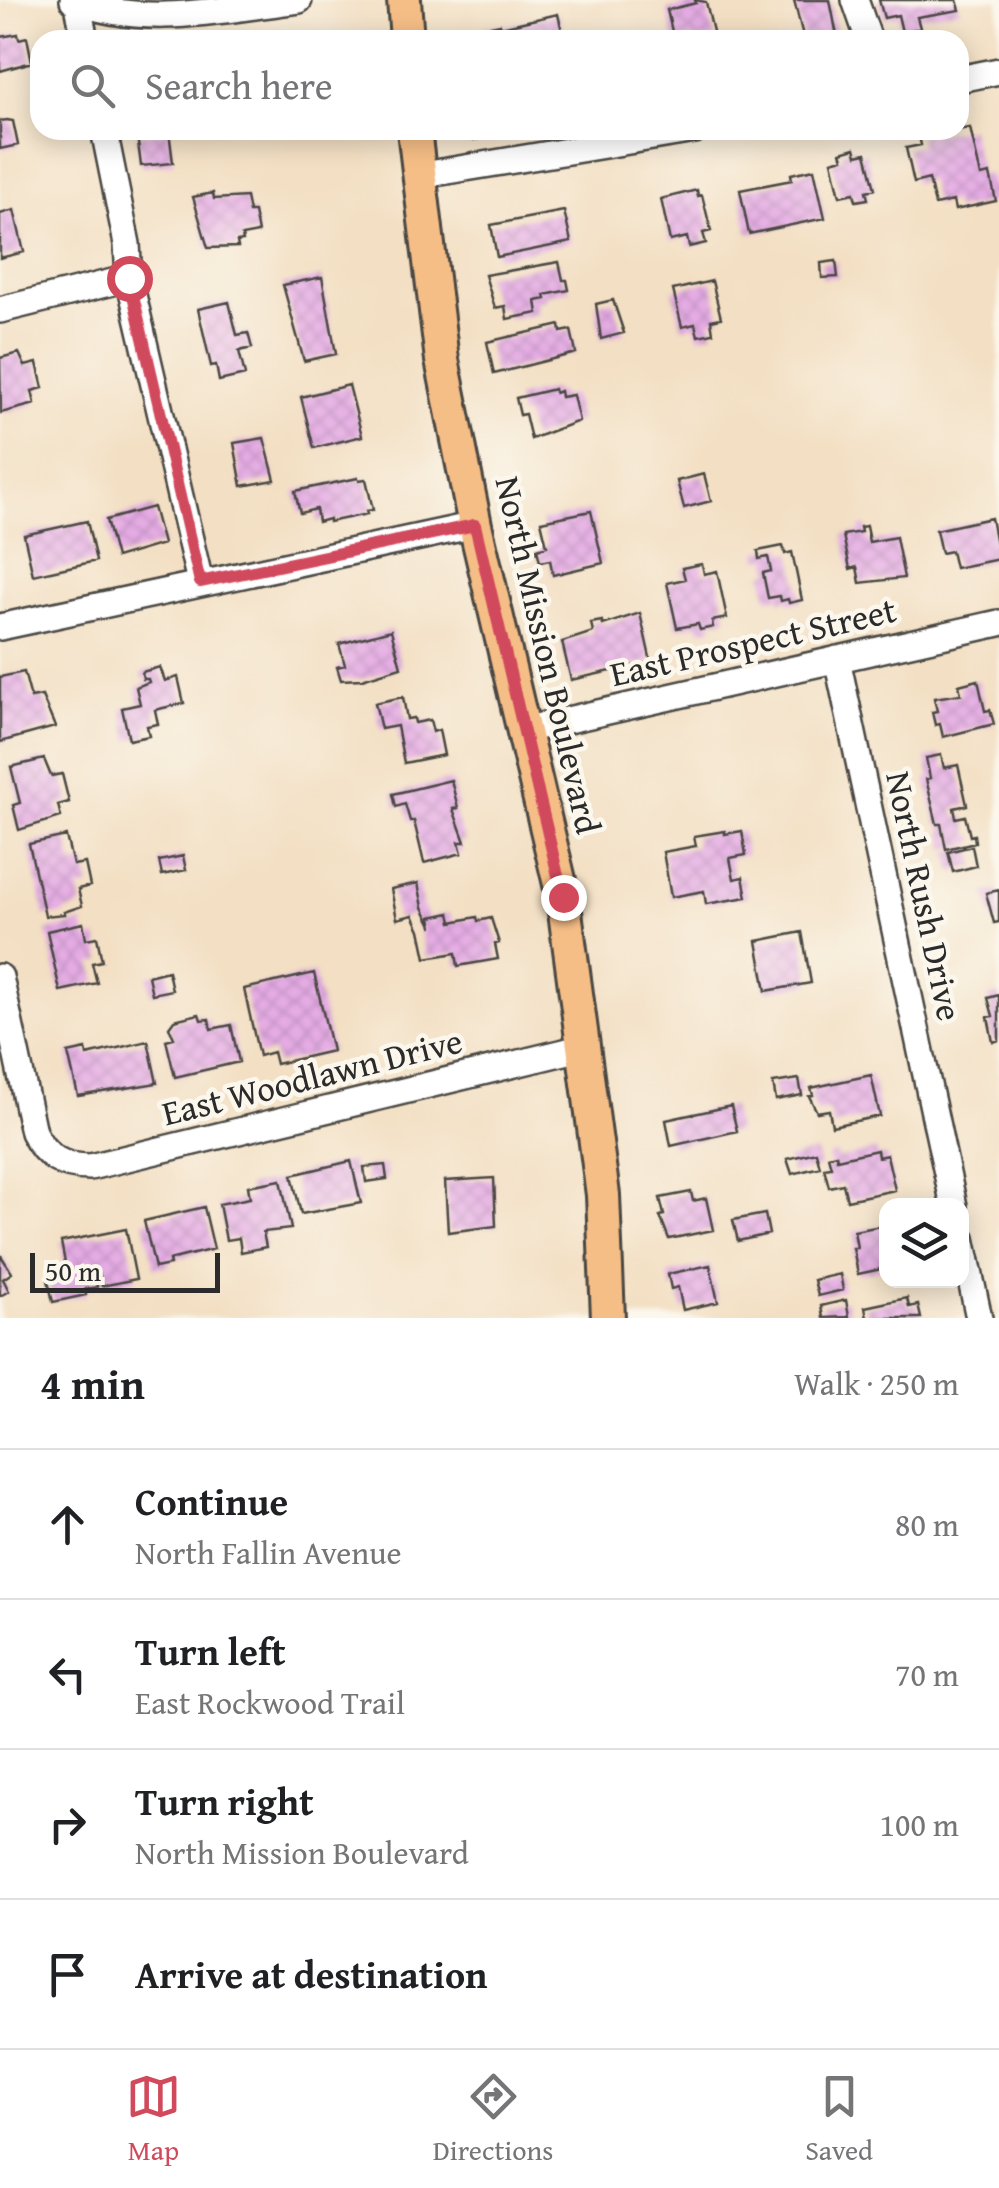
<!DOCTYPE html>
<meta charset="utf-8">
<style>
:root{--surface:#fff;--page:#f2f2f2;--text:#202124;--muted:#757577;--line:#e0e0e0;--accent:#d1495b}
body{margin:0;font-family:"Gentium Book Plus",serif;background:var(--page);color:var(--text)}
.controls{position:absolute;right:30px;bottom:30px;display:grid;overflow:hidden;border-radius:20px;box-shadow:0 5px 25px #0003}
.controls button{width:90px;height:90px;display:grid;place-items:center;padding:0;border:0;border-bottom:2px solid var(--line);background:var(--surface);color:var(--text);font:50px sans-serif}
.scale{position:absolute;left:30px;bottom:25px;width:190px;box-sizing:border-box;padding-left:10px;border:5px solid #2b2b2b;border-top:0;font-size:28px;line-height:35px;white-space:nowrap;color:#2b2b2b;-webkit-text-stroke:8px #fbf7ec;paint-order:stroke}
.stop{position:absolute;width:30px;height:30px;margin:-22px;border:8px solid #d1495b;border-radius:50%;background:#fff}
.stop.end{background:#d1495b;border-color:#fff;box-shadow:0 2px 10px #0008}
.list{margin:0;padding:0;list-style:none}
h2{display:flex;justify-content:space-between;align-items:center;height:130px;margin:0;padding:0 40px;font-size:42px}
h2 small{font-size:32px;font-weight:400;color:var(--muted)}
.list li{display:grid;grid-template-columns:65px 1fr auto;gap:30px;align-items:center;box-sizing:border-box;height:150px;padding:0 40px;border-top:2px solid var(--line)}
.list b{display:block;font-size:38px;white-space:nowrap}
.list p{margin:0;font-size:32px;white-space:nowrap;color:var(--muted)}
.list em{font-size:32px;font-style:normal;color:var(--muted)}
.icon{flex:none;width:55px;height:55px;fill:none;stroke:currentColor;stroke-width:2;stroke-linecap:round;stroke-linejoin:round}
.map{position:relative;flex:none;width:999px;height:1318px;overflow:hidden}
.search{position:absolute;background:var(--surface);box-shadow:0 5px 25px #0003;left:30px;right:30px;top:30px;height:110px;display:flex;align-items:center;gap:25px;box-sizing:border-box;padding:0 35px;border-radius:30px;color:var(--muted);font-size:38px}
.sheet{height:730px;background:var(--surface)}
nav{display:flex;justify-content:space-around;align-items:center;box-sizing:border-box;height:140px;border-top:2px solid var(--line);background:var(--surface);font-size:28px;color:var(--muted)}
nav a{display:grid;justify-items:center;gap:5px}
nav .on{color:var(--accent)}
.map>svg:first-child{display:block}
</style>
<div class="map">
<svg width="999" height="1318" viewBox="0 0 999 1318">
<defs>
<pattern id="building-cross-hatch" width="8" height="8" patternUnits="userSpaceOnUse" patternTransform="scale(2.5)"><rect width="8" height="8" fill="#e5ace4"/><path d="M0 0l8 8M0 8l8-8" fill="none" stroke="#c594c4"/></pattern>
</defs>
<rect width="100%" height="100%" fill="#fbf7ec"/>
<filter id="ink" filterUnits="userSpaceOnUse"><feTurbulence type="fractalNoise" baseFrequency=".01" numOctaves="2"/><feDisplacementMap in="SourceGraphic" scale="20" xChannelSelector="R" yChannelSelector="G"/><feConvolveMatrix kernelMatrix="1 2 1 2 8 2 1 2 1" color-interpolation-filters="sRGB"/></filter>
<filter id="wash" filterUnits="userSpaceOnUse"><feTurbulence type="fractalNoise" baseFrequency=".0048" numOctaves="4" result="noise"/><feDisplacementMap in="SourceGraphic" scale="40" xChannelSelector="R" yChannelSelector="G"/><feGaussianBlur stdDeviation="2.25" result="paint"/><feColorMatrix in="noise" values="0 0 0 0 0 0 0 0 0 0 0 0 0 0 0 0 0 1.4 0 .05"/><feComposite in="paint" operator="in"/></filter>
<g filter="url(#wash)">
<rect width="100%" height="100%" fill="#f3dfc3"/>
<g id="blocks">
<path fill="url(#building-cross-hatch)" d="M695 0 706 2 715 40H674L667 10 696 3Z
M794 0H830L837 36 804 40Z
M879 0H957L960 10 917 17 920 28 902 32 898 15 884 18Z
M558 14 564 40H482V28L500 24 501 27Z
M18 34 19 39 27 37 32 62 0 71V37Z
M7 120 13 121 18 145 0 149V121Z
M970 128 981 176 990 174 996 201 955 210 953 201 935 205 929 179 914 183 906 148 921 145 919 136Z
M472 130H512V131L474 140Z
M169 131 173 163 141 166 137 135Z
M855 148 857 155 866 153 875 189 866 191 868 199 856 201 854 193 840 196 832 161 843 158 841 152Z
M814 169 825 218 749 234 740 190 792 180 791 174Z
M697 190 698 196 702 195 711 231 703 233 706 243 689 247 687 237 670 241 661 199Z
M213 193 214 199 246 197 249 212H254L258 233 242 236 243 241 237 242 238 247 208 248 193 197Z
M14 210 24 252 0 258V214Z
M564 211 571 242 497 257 491 225Z
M836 261 838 277 822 278 821 263Z
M559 262 563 280H567L569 290 545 295 546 299 536 301 538 313 507 319 505 306 495 308 485 275Z
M322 277 336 354 304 361 283 285Z
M712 281 721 318 711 320 713 333 698 336 695 324 682 327 673 290Z
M613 300 624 333 601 339 596 304Z
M229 302 237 335 248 333 252 348 239 351 245 375 219 381 216 365 211 366 198 309Z
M560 325 561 332 571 330 576 353 494 374 487 342Z
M19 353 25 366 37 363 43 388 32 391 35 404 1 413 0 358Z
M349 385 362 436 314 448 301 397Z
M554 389 555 393 560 391 561 397 573 395 579 421 531 439 525 414 520 415 516 398Z
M264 438 275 480 242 486 234 443Z
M704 474 711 501 684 508 677 481Z
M358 478 359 480 366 479 373 510 366 511 367 514 329 522V519L318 522 316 509 300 513 295 491Z
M153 507 163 544 116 558 106 520Z
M591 511 603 563 553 575 550 560 540 562 537 549 547 546 541 521Z
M991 518 999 559 955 568 951 551 941 553 936 530Z
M87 521 96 561 33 575 24 535Z
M866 526 869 542 896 537 904 578 860 583 857 567 850 569 843 535 861 532 860 527Z
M783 546 785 554 792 552 802 600 789 603 788 599 781 601 780 596 768 598 763 573 771 571 768 557 759 559 758 551Z
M702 564 704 574 717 571 727 618 712 621 713 627 700 630 698 624 677 628 667 583 685 579 682 568Z
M640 613 651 662 571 680 562 642 593 632 591 623 602 621 603 625Z
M391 630 401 667 362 679 341 680 337 667 345 665 339 644Z
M160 667 165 681 178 677 184 703 155 710 158 724 147 726 149 736 129 740 122 708 140 704 136 687 149 682 148 679H143L142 672Z
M24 672 31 698 42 696 55 727 0 742V677Z
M978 680 985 711 990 710 994 724 943 737 940 724 935 725 932 712 937 711 934 698 961 694 959 685Z
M403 697 407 719 414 718 415 723 430 720 433 732 439 730 444 755 404 763 397 726 381 729 375 703Z
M941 755 944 768 958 765 967 805 954 808 956 818 965 816 970 836 974 835 975 842 946 849 941 824H937L926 779 930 778 926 758Z
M44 759 51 776 62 774 69 802 58 805 61 817 19 830 13 805 20 803 11 767Z
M451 780 458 808 453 809 465 842H459L462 853 424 863 414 821H410L405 804 396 807 393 794Z
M725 831V834L742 831 746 855 730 858 734 879 743 877 747 897 706 904 704 891 671 897 663 852 696 846 694 836Z
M66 836 73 865 85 863 90 886 78 889 82 906 64 912 65 914 45 916 29 844Z
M972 846 976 866 953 872 948 852Z
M183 856 186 870 162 875 159 861Z
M418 883 423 907 433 927 431 917 450 913 452 922 477 917 478 921 491 918 499 943 495 944 498 959 458 966 456 953 426 958 420 930 413 915 397 919 391 889Z
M999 890V922L994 923 986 893Z
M83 923 86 939 97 937 102 961 92 963 97 983 60 991 47 931Z
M802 932 811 983 766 991 757 941Z
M168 971 172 990 152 994 148 976Z
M314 973 332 1051 276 1064 273 1052 259 1056 244 989Z
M999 995V1040L993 1042 988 1017 993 1016 988 998Z
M199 1014 201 1020 209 1019 211 1029 231 1025 239 1062 175 1077 166 1040 174 1038 169 1027 174 1020Z
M148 1041 157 1083 78 1096 68 1053 86 1049 87 1055Z
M871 1075 880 1116 832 1126 829 1110 817 1112 809 1096 813 1095 811 1088Z
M799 1079 802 1095 776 1100 773 1083Z
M731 1106 737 1131 671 1146 666 1120Z
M877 1150 878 1157 887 1155 895 1190 847 1200 843 1184 829 1187 824 1168 831 1167 828 1156 836 1154 837 1159Z
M816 1152 820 1167 792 1174 787 1159Z
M351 1161 361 1203 301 1214 292 1175Z
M385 1165 387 1179 366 1182 364 1167Z
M494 1178 496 1226 448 1232 445 1181Z
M281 1180 291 1229 263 1232 266 1247 241 1252 239 1238 226 1240 219 1204 250 1198 248 1186Z
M691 1192 693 1201 706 1198 713 1230 669 1239 660 1216 664 1215 660 1198Z
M204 1207 214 1249 169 1260 170 1265 155 1268 144 1221Z
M765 1214 769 1234 738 1241 733 1220Z
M886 1225V1268L858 1274 853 1248H857L854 1231Z
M126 1229 136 1279 102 1286 99 1273 95 1274 97 1287 85 1289 86 1295 53 1302 48 1280 55 1278 53 1271 66 1268 61 1242Z
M0 1254 12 1273 3 1279 9 1291 0 1296Z
M710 1265 718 1302 683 1310 678 1287 671 1289 668 1274Z
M840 1274 843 1290 818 1296 814 1280Z
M907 1298 909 1307 918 1305 921 1318H867L865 1307Z
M846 1300 849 1317 823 1318 821 1306Z"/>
</g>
</g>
<g filter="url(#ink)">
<use href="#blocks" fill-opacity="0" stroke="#494642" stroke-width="2.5"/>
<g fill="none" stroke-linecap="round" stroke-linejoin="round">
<defs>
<path id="minor" d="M73 0C144 29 226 9 299 0
M77 0 85 40
M855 0 869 40
M959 79 999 71
M104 130 127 244 129 278 200 582
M417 176 695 130
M0 310 129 278
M0 627 475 525
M837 659 954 1206
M523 730 999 623
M0 977 33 1132C46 1158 62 1167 90 1167L585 1047
M962 1238 979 1318"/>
<path id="major" d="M404 0 407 40
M414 130 442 360 475 525 563 897 603 1195 608 1318"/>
</defs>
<use href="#minor" stroke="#494642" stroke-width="30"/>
<use href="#major" stroke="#494642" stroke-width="38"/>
<use href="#minor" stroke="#fff" stroke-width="25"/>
<use href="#major" stroke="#f6be87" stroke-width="32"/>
</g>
</g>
<g fill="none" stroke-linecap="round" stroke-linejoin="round" filter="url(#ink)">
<path stroke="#d1495b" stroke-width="12" d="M129 278 200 582 475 525 563 897"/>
</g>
<g text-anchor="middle" stroke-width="9" stroke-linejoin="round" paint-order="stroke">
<g font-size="35" fill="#2b2b2b" stroke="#fbf7ec">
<text transform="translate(753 642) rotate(-13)" y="12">East Prospect Street</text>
<text transform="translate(548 655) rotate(77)" y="12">North Mission Boulevard</text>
<text transform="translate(924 896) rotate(78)" y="12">North Rush Drive</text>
<text transform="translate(312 1077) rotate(-14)" y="12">East Woodlawn Drive</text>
</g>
</g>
</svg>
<div class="controls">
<button><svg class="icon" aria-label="layers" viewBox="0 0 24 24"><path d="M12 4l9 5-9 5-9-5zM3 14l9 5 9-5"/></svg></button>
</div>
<div class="scale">50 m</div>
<div class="stop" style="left:129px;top:278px"></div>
<div class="stop end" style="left:563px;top:897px"></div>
<div class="search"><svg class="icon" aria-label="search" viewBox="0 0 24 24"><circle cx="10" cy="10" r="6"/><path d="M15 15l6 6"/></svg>Search here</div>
</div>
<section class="sheet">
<h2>4 min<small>Walk · 250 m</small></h2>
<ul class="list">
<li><svg class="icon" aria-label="ahead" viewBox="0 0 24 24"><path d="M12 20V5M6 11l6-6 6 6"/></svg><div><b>Continue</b><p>North Fallin Avenue</p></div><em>80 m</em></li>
<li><svg class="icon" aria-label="left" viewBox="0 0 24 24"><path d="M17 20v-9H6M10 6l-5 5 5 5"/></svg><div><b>Turn left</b><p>East Rockwood Trail</p></div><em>70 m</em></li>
<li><svg class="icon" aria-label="right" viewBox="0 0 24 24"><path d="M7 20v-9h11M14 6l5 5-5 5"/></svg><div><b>Turn right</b><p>North Mission Boulevard</p></div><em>100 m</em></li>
<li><svg class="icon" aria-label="arrive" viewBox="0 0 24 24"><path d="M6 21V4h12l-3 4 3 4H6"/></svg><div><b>Arrive at destination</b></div></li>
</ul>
</section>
<nav>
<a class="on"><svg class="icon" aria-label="map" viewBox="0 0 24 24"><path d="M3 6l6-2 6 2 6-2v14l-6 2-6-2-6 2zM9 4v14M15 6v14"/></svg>Map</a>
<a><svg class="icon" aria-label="directions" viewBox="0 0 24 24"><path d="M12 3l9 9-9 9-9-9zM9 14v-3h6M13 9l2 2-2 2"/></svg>Directions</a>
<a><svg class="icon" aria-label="saved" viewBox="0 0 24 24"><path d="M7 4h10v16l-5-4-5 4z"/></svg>Saved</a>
</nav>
